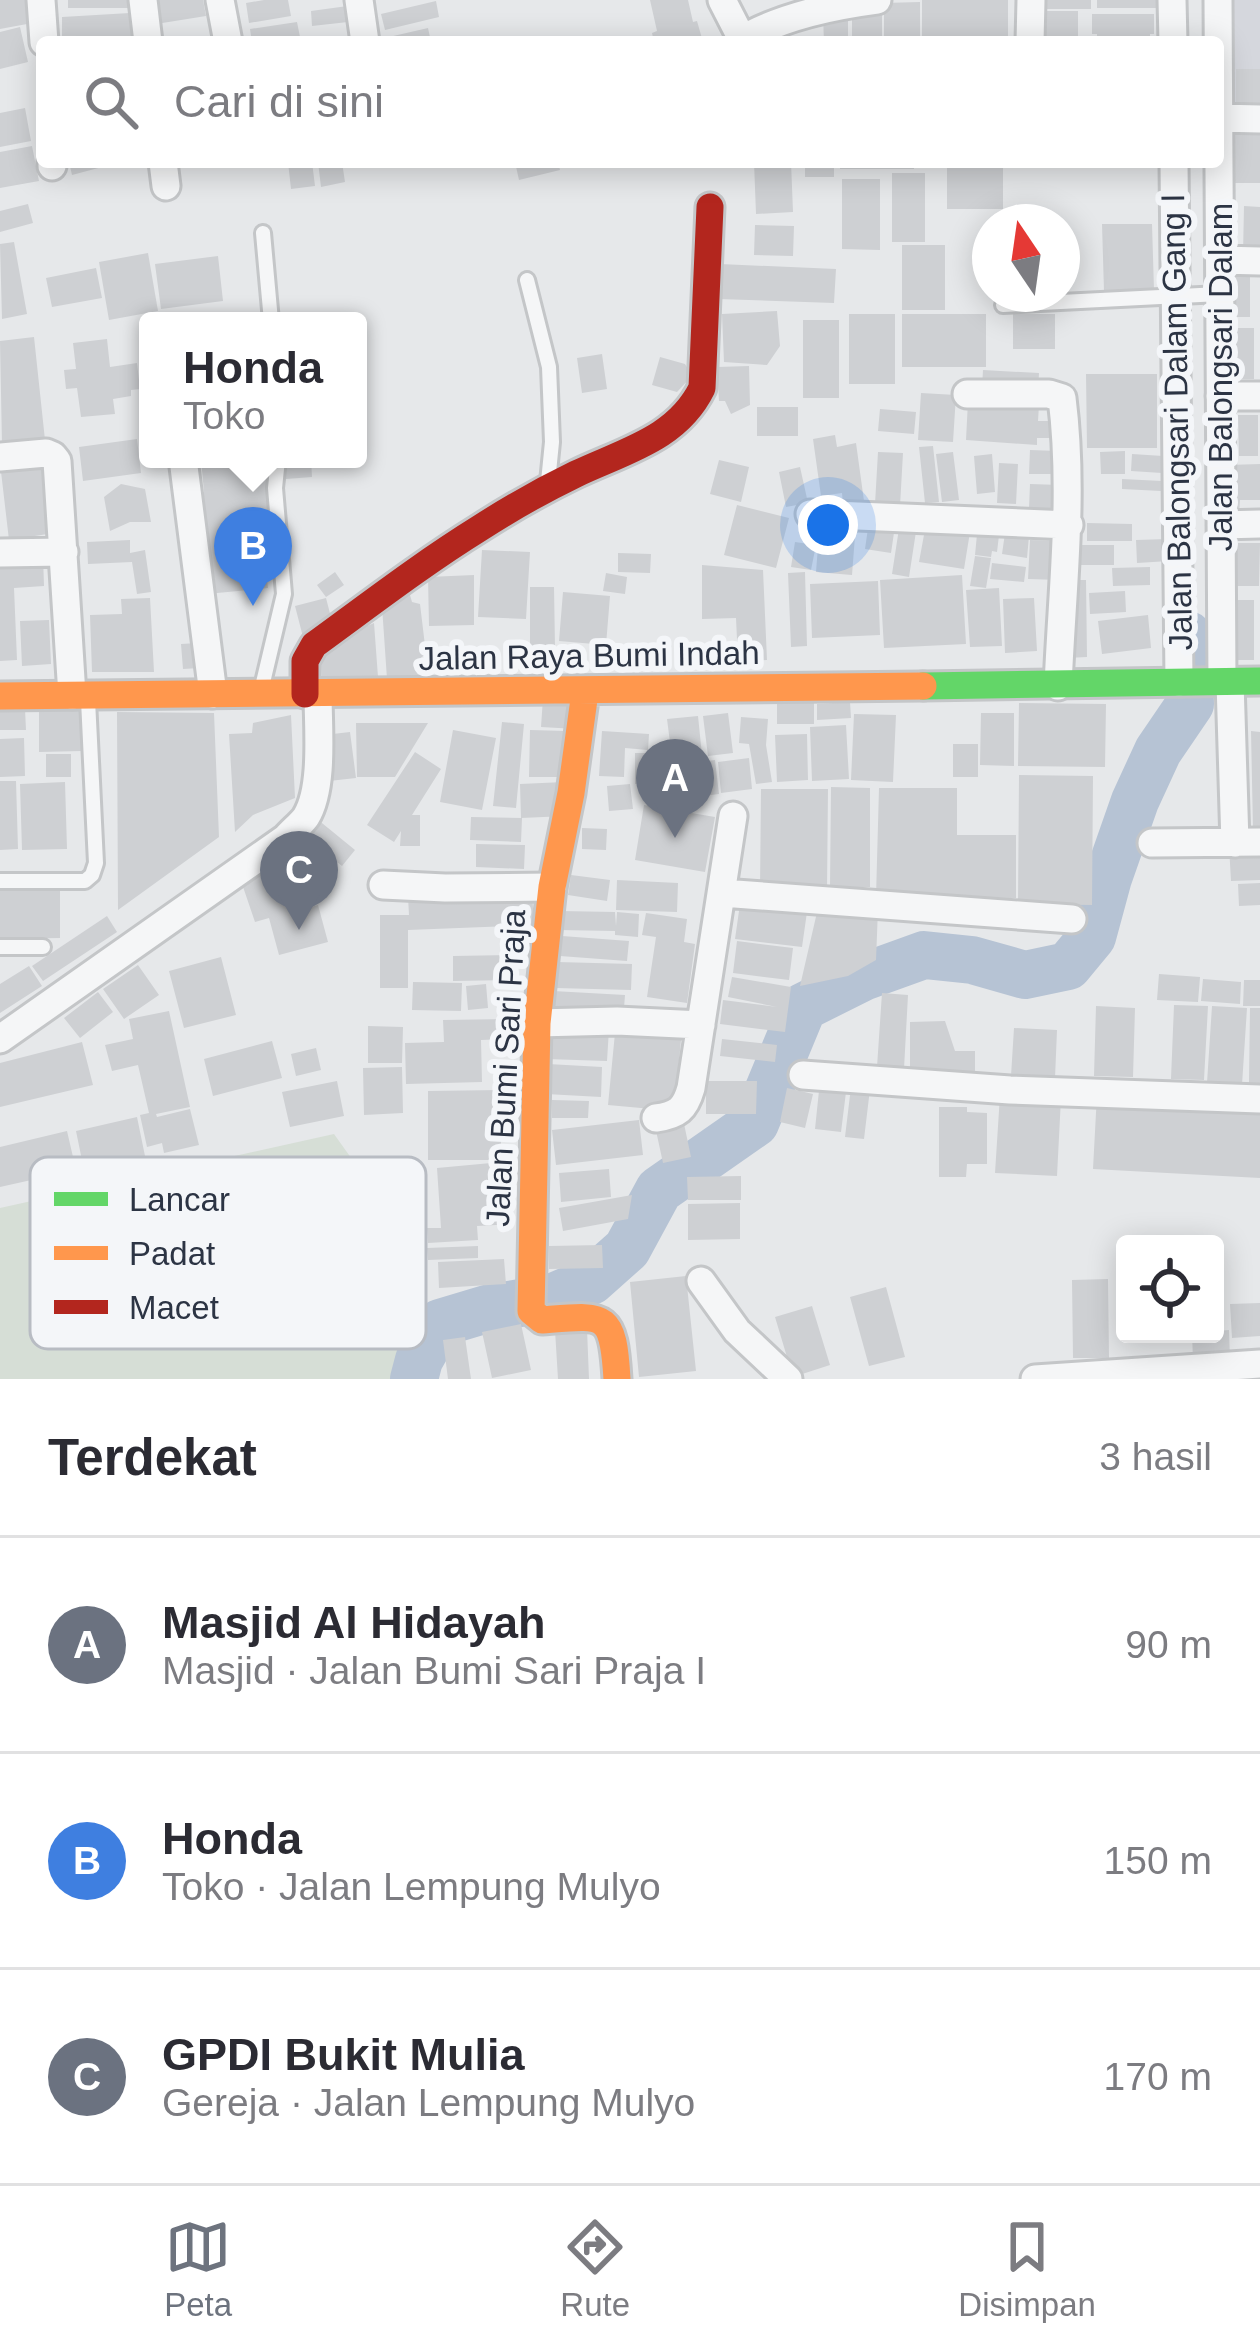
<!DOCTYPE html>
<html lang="id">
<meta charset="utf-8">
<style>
:root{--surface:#fff;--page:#f7f7f7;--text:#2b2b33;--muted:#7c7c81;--line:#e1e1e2;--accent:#6d737e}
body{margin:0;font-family:Arial,sans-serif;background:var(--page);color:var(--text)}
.controls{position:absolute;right:36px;bottom:36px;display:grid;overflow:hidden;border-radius:12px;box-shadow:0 6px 30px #0003}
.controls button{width:108px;height:108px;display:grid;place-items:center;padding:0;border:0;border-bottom:3px solid var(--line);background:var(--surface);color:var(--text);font:60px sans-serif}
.compass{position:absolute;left:972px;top:204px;width:108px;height:108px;border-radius:50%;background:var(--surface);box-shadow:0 6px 30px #0003;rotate:347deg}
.you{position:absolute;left:828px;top:525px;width:42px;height:42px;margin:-30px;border:9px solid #fff;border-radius:50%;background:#1a73e8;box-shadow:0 0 0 18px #1a73e833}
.badge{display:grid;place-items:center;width:78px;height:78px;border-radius:50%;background:var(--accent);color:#fff;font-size:39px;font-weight:700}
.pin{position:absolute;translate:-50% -99px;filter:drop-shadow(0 3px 6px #0008)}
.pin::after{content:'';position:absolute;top:63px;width:42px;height:36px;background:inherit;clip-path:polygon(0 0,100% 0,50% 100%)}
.popup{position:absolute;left:139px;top:312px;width:228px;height:156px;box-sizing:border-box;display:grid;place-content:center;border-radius:12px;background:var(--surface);filter:drop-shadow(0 3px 9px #0005);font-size:39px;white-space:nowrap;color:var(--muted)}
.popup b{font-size:45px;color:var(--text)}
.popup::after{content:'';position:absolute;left:50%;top:100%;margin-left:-24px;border:24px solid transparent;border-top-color:var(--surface)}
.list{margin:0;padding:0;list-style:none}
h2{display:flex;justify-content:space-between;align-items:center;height:156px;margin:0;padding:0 48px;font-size:51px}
h2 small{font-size:39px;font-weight:400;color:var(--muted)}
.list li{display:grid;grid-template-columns:78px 1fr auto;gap:36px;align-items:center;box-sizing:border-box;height:216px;padding:0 48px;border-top:3px solid var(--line)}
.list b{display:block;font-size:45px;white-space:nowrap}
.list p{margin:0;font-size:39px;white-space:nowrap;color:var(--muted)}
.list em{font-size:39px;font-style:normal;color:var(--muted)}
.icon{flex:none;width:66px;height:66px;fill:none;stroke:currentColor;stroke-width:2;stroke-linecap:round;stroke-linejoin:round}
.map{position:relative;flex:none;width:1260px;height:1379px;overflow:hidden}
.search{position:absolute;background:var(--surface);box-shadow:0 6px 30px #0003;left:36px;right:36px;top:36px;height:132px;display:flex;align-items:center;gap:30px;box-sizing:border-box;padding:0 42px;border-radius:12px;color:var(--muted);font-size:45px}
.sheet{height:804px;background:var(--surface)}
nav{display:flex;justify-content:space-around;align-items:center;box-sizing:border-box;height:168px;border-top:3px solid var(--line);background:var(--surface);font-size:33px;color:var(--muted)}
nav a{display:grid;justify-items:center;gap:6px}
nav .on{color:var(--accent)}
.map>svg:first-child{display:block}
</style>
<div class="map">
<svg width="1260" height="1379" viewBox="0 0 1260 1379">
<rect width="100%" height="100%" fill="#e6e8ea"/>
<path fill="#d5d7dd" d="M1232 0H1260V113H1232Z"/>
<path fill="#d6ded6" d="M334 1134 359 1169 390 1165 426 1315 416 1334 402 1379H0V1208Z"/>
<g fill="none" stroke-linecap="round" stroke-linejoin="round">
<path stroke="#b6c3d4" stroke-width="48" d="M414 1379 419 1360 440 1323 490 1308 551 1298 591 1281 627 1249 659 1190 755 1123 803 1007 863 977 924 955 972 960 1025 975 1068 966 1092 937 1108 878 1135 801 1158 751 1190 704 1188 635"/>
</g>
<path fill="#ced0d3" d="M0 0H26L27 24 0 29Z
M68 0H130V8H68Z
M153 0H203L206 16 156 24Z
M264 0H288L291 16 249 23 246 3Z
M650 0H688L693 22 697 21 703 42H654L652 33 657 31Z
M922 0H1008V42H922Z
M1043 0H1091V9H1043Z
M1097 0H1159L1158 8H1097Z
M436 1 439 17 385 30 381 14Z
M920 2V42H884V3Z
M355 5 357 21 312 26 311 11Z
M852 7H882V42H852Z
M1043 11H1078V36H1043Z
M130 13 136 42H62V17Z
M1092 14H1154V34H1150V42H1097V34H1092Z
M848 15V42H824L823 16Z
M297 22 301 42H252L250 29Z
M20 27 28 62 0 69V32Z
M428 28 431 42H376V40Z
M1236 69H1260V104H1236Z
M25 108 31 141 0 147V113Z
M1260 125V183H1230V126Z
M32 146 39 181 0 188V152Z
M69 162H117V163L72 175Z
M288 162H312L315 186 291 189Z
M318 162H342L345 182 321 187Z
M515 162H558L560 170 519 180Z
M754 162H791L793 212 756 214Z
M805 162H834V177H805Z
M840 162H914V169H840Z
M947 162H1003V209H947Z
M892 173H925V242H892Z
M842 179H880V250L842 249Z
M28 204 33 223 0 232V211Z
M1244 206 1260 207V256L1243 255Z
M1102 224H1152L1154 290 1104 291Z
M755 225 794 226 793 256 754 255Z
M14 242 27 314 2 319 0 244Z
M902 245H945V310H902Z
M148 253 158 311 109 320 99 262Z
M218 256 223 301 161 309 155 264Z
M720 264 836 269 834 303 718 299Z
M1232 265H1250V317H1232Z
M96 268 102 298 52 307 46 278Z
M777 311 780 346 767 365 724 362 722 314Z
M252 313 253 321H196L195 318Z
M849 314H895V384H849Z
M902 314H986V367H902Z
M1013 314H1055V349H1013Z
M803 320H839V398H803Z
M1229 328H1254V379H1229Z
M34 337 45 440 2 445 0 341Z
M107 339 110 367 137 363 140 389 131 390V396L113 399 115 414 81 417 77 388 66 389 64 370 76 369 73 343Z
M602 354 607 389 582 393 577 358Z
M660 357 685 364 692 376 677 392 652 385Z
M749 366 750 405 731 414 725 401H719L717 367Z
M983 370 1039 373 1038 391 982 388Z
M1086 374H1157V448H1087Z
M921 393 956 395 953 442 918 440Z
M968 401 1039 405 1038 421H1064L1065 438H1037V445L966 440Z
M757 407H798V436H757Z
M880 409 916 412 914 434 878 431Z
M1238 415H1258V456H1239Z
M835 435 837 447 856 443 864 501 843 504 842 493 821 496 813 439Z
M137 439 141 473 83 481 79 447Z
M933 446 939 502 925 503 919 447Z
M1030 450 1058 451 1057 474H1029Z
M1125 451V474H1101L1100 452Z
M878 452 903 453 900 506 875 504Z
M953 452 959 500 942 502 936 454Z
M992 454 995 492 977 494 974 456Z
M1132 454 1163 456 1162 473 1131 471Z
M43 457 54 533 9 540 0 463Z
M201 459H265L276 579H267L268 588 207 594 198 493 204 492Z
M286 459H311L312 477 286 479Z
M719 460 749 467 741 502 710 494Z
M999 463 1018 464 1016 504 997 503Z
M1260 464V500H1240L1239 515H1228V465Z
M800 467 808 503 786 507 779 472Z
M1122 479 1162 481 1161 491 1122 489Z
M121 484 145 489 151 522H130L110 531 104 497Z
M1030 484 1060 485 1059 510 1029 509Z
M737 505 789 518 776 568 724 555Z
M820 521 856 523 852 575 816 572Z
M869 521 895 526 891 553 865 549Z
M900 522 917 525 909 577 892 574Z
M1087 523 1132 524V541H1087Z
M926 524 970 532 964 569 919 562Z
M978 524 1000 527 997 552 992 551 991 557 975 555Z
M1005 533 1029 536 1027 558 1002 554Z
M1168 539 1169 561 1137 563 1136 540Z
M130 540V553L145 550 151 592 137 594 132 562 88 564 87 542Z
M1030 540 1062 541 1060 580 1028 579Z
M795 542 816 545 811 570 791 567Z
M1230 543H1260L1259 586H1230Z
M1081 545H1114V565H1081Z
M482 550 530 552 526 619 478 617Z
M618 553 651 554 650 573 618 572Z
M0 556H43L44 586 14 588 17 660 0 661Z
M975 556 991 558 986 588 970 586Z
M992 563 1026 567 1024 582 990 579Z
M702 565 763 570 767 660 738 661 736 618 702 619Z
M1150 567V585L1113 586 1112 568Z
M335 572 344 585 326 597 317 585Z
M805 572 807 646 791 647 788 573Z
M606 573 627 577 625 594 603 591Z
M474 575V625L429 626 428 577Z
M962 575 966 644 884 648 880 580Z
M1065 580H1086L1087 657 1067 658Z
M878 581 880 635 812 638 810 584Z
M530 587H554L555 648H530Z
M408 588 412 602 420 604 426 654 419 659 425 677 387 679 382 606Z
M999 588 1002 646 970 647 966 590Z
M1125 591 1126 612 1090 614 1089 593Z
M563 592 610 596 606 645 559 641Z
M150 598 154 672H92L90 615 122 614 121 599Z
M326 598 334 629 303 637 295 606Z
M1034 598 1037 651 1005 653 1003 599Z
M1233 600H1254V660H1234Z
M1148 615 1151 648 1102 654 1098 621Z
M49 620 51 664 22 666 20 621Z
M374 623 378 677 322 682 320 647Z
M198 643 200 668 183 669 181 644Z
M550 654 551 666 530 668 529 656Z
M543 698 578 700 576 729 541 727Z
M777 702H814V724H777Z
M850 702 851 718 817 720V704Z
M1019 703 1106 704 1105 767 1018 766Z
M39 706H82V751L39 752Z
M25 709 26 730H0V710Z
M117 712 214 713 219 837 118 910Z
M728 713 733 753 708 756 703 716Z
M981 713H1014V766L980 765Z
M854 714 896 715 893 782 851 780Z
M291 715 295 798 253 815 235 832 229 734 252 733 253 723Z
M698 716 702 755 672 758 667 719Z
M741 717 768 719 766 745 772 782 756 784 749 744 739 743Z
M502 722 524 724 516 808 493 806Z
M356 723H428L395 777H357Z
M846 725 849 779 812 781 810 727Z
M453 730 496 738 482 810 440 802Z
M530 730 566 731V777H529Z
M602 731 649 734 648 750 625 748 624 777 599 776Z
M1251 731 1260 732V830H1253Z
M350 732 356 778 329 781 324 735Z
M807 734 808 780 777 782 775 735Z
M24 738 25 776 0 777V739Z
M953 744H978V777H953Z
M415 752 441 769 412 815H420V846H400L401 831 394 842 367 825Z
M635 753H651L652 783 635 784Z
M46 754H71V777H46Z
M749 758 752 789 721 793 718 762Z
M715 760 719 794 663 801 658 767Z
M1019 775 1093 776 1092 905 1018 904Z
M0 781H16L18 849 0 850Z
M65 782 67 849 22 850 20 784Z
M564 782 566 816 521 818 520 784Z
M630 784 633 809 609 811 607 786Z
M831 787 870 788V887H830Z
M879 788H957V835H1016V898L876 897Z
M761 789H828L827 890 760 889Z
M644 805 715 817 705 872 635 860Z
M471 817 522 818 521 842 470 840Z
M317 819 355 850 342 866 304 835Z
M582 828 607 829 606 850 582 849Z
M297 837 331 863 316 883 283 856Z
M476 844 525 845 524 869 476 867Z
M1260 845V880L1231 881 1229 846Z
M276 867 291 913 318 905 328 942 279 955 269 918 255 922 240 878Z
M571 875 610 880 607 901 568 895Z
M617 880 678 883 677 912 616 910Z
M60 882V938L0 939V884Z
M1260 883V905L1239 906 1238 884Z
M532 891 534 925 408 930V988H380V915H409L408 897Z
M741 897 808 905 802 947 735 939Z
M818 908 878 909 876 960 848 976 800 986Z
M560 911 615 912 616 926 617 912 639 914 638 937 615 935V931L559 930Z
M646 913 687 919 684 942 695 944 687 1003 647 997 656 937 642 935Z
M107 916 117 932 43 981 32 966Z
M562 936 629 941 627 961 560 956Z
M737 941 793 948 789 980 733 973Z
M510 955V980L453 981V956Z
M221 957 236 1015 184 1028 169 971Z
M557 962 632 964 631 990 556 988Z
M138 965 159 995 124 1019 103 989Z
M29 966 42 986 0 1013V984Z
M1159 974 1200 977 1198 1002 1157 1000Z
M732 977 791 987 785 1032 720 1024 723 1000 777 1007 728 997Z
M1203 979 1241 982 1240 1004 1201 1001Z
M1244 980H1260V1006H1243Z
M413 982 462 983 461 1011 412 1010Z
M486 984 488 1008 468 1010 466 986Z
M553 991 625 995 623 1021 551 1016Z
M98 992 113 1012 80 1038 64 1018Z
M882 993 908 995 904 1069 877 1067Z
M1174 1005 1208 1006 1204 1080 1171 1079Z
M1096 1006 1135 1008 1133 1077 1094 1076Z
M1212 1006 1247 1008 1242 1085 1207 1083Z
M1250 1008H1260V1084L1249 1083Z
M169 1011 190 1107 156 1114 157 1117 190 1109 199 1145 164 1153 162 1143 147 1147 140 1115 149 1113 138 1065 112 1071 105 1045 133 1039 129 1019Z
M508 1019V1039L481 1040 482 1082 406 1084 405 1043 444 1042 443 1020Z
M945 1021 955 1051H975V1079H910V1022Z
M368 1026 403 1027 402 1063H368Z
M548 1027 609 1029 607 1061 546 1059Z
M1014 1028 1057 1030 1055 1078 1011 1076Z
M615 1033 681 1040 674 1111 608 1105Z
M722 1039 777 1045 775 1062 720 1056Z
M272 1041 282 1078 213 1096 204 1059Z
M82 1042 93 1085 0 1107V1063Z
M316 1048 321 1070 296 1076 291 1054Z
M548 1064 602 1067 601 1097 546 1094Z
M402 1067 403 1113 364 1115 363 1068Z
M337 1081 344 1116 290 1127 282 1092Z
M706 1081H757L756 1114H706Z
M820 1081 847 1084 841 1132 815 1129Z
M851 1087 870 1089 864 1139 845 1137Z
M787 1088 813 1094 805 1128 780 1122Z
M501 1090V1160H428V1091Z
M1097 1094 1260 1103V1178L1093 1169Z
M1000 1095 1061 1098 1057 1176 995 1173Z
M552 1100 589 1101 588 1118H552Z
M939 1107H967V1112L987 1113V1164H967L966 1177H939Z
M137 1117 145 1156 84 1170 76 1131Z
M683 1119 691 1157 663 1163 655 1126Z
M639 1120 643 1155 556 1165 552 1130Z
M67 1131 76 1170 0 1187V1147Z
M502 1162 505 1199H512L514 1224 477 1226 478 1240 428 1243 427 1228H441L437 1168Z
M609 1169 611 1197 561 1202 559 1173Z
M741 1176V1200H688L687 1177Z
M632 1195 628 1219 563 1231 559 1208Z
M740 1203V1239L688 1240V1204Z
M602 1245 603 1268 549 1269V1246Z
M478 1246V1258L428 1260 427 1248Z
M504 1259 506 1284 439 1288 438 1262Z
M686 1276 696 1371 639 1377 630 1282Z
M1108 1279 1109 1358H1073L1072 1280Z
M886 1287 905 1357 869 1366 850 1297Z
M1260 1303V1336L1232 1338 1230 1304Z
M812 1306 830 1365 793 1377 775 1317Z
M521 1324 531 1370 492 1378 482 1332Z
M587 1329 589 1379H558L555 1330Z
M1229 1330 1230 1359 1193 1360 1192 1334H1215V1331Z
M465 1337 471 1379H448L443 1340Z"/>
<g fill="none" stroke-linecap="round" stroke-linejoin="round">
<defs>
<path id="lane" d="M263 233 271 321
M527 280 549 367 552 442 548 482
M1003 305 1220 294
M261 691 284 594 275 488 278 459
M0 881H85L92 875 96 863 88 700
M0 947H43"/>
<path id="street" d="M41 0 44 42
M143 0 148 42
M220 0 228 42
M359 0 365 42
M722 0 742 39
M1172 0 1173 42
M1218 0 1222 682
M738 42C778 17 831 6 877 0
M1030 42 1031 0
M1219 118 1260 119
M52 162V166
M163 162 166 186
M1174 162 1179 682
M1220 260 1260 261
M967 394H1049L1062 398C1074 494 1062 590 1058 686
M1220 396H1260
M0 457 46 453 53 456 57 461 72 695
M183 459 213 694
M810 514 1069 525
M1221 525 1260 524
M0 553 64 552
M1230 682 1235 843
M1152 843 1260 842
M383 885 445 888 552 887
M722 893 1072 919
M537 1023 617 1021 701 1025
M0 1039 286 838C292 831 301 824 306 817 324 788 318 727 318 694
M803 1075 1010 1090 1260 1099
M656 1118C678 1115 685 1109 691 1088L733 816
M701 1281 737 1331 788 1379
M1035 1379 1260 1364"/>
<path id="fast" d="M923 686 1260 681"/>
<path id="slow" d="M585 692 571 793 552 887 537 1023 531 1311 542 1320C606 1315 613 1311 617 1379
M0 696 923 686"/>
<path id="jam" d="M305 694V661L314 645C369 605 422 564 480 528 511 508 543 490 576 474 624 451 677 439 702 388L710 207"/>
</defs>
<use href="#lane" stroke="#c4c6c8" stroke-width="20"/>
<use href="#street" stroke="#c4c6c8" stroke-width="33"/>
<use href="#fast" stroke="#c4c6c8" stroke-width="33"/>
<use href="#slow" stroke="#c4c6c8" stroke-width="33"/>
<use href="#jam" stroke="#c4c6c8" stroke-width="33"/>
<use href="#lane" stroke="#f5f6f7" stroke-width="14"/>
<use href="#street" stroke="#f5f6f7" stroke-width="27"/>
<use href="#fast" stroke="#63d668" stroke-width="27"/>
<use href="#slow" stroke="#ff974d" stroke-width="27"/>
<use href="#jam" stroke="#b3261e" stroke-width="27"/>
</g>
<g text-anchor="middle" stroke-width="12" stroke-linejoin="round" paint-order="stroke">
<g font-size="33" fill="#2c3444" stroke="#f4f6f9">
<text transform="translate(1220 377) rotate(-90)" y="12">Jalan Balongsari Dalam</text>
<text transform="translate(1176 422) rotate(-91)" y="12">Jalan Balongsari Dalam Gang I</text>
<text transform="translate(589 655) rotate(-1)" y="12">Jalan Raya Bumi Indah</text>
<text transform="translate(505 1068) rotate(-87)" y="12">Jalan Bumi Sari Praja</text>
</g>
</g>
<rect x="30" y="1157" width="396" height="192" rx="18" fill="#f4f6f9" stroke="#b8bcc3" stroke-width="3"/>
<rect x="54" y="1192" width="54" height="14" fill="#63d668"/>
<rect x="54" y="1246" width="54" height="14" fill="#ff974d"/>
<rect x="54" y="1300" width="54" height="14" fill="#b3261e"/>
<g font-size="33" fill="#2c3444">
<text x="129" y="1211">Lancar</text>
<text x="129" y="1265">Padat</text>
<text x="129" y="1319">Macet</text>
</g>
</svg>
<div class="controls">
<button><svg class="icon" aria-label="locate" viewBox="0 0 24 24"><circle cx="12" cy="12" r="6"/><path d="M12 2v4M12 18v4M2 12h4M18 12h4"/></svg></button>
</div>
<svg class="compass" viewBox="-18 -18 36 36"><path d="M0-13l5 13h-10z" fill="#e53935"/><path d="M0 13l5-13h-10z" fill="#7c7c81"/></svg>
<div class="you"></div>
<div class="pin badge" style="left:675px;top:838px;background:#6b7280">A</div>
<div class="pin badge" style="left:253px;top:606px;background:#3f7fe0">B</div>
<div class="popup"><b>Honda</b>Toko</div>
<div class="pin badge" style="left:299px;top:930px;background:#6b7280">C</div>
<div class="search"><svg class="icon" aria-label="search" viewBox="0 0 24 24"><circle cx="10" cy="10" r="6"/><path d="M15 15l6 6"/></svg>Cari di sini</div>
</div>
<section class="sheet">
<h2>Terdekat<small>3 hasil</small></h2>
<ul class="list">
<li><span class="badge" style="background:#6b7280">A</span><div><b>Masjid Al Hidayah</b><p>Masjid · Jalan Bumi Sari Praja I</p></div><em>90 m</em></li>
<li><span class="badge" style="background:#3f7fe0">B</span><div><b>Honda</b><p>Toko · Jalan Lempung Mulyo</p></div><em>150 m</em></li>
<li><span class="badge" style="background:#6b7280">C</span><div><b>GPDI Bukit Mulia</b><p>Gereja · Jalan Lempung Mulyo</p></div><em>170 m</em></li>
</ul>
</section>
<nav>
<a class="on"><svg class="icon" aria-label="map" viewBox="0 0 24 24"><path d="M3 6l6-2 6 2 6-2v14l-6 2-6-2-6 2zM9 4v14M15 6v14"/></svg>Peta</a>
<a><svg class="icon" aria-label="directions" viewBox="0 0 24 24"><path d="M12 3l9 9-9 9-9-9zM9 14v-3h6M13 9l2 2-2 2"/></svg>Rute</a>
<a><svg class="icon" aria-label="saved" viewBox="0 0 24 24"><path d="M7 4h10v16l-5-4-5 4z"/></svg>Disimpan</a>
</nav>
